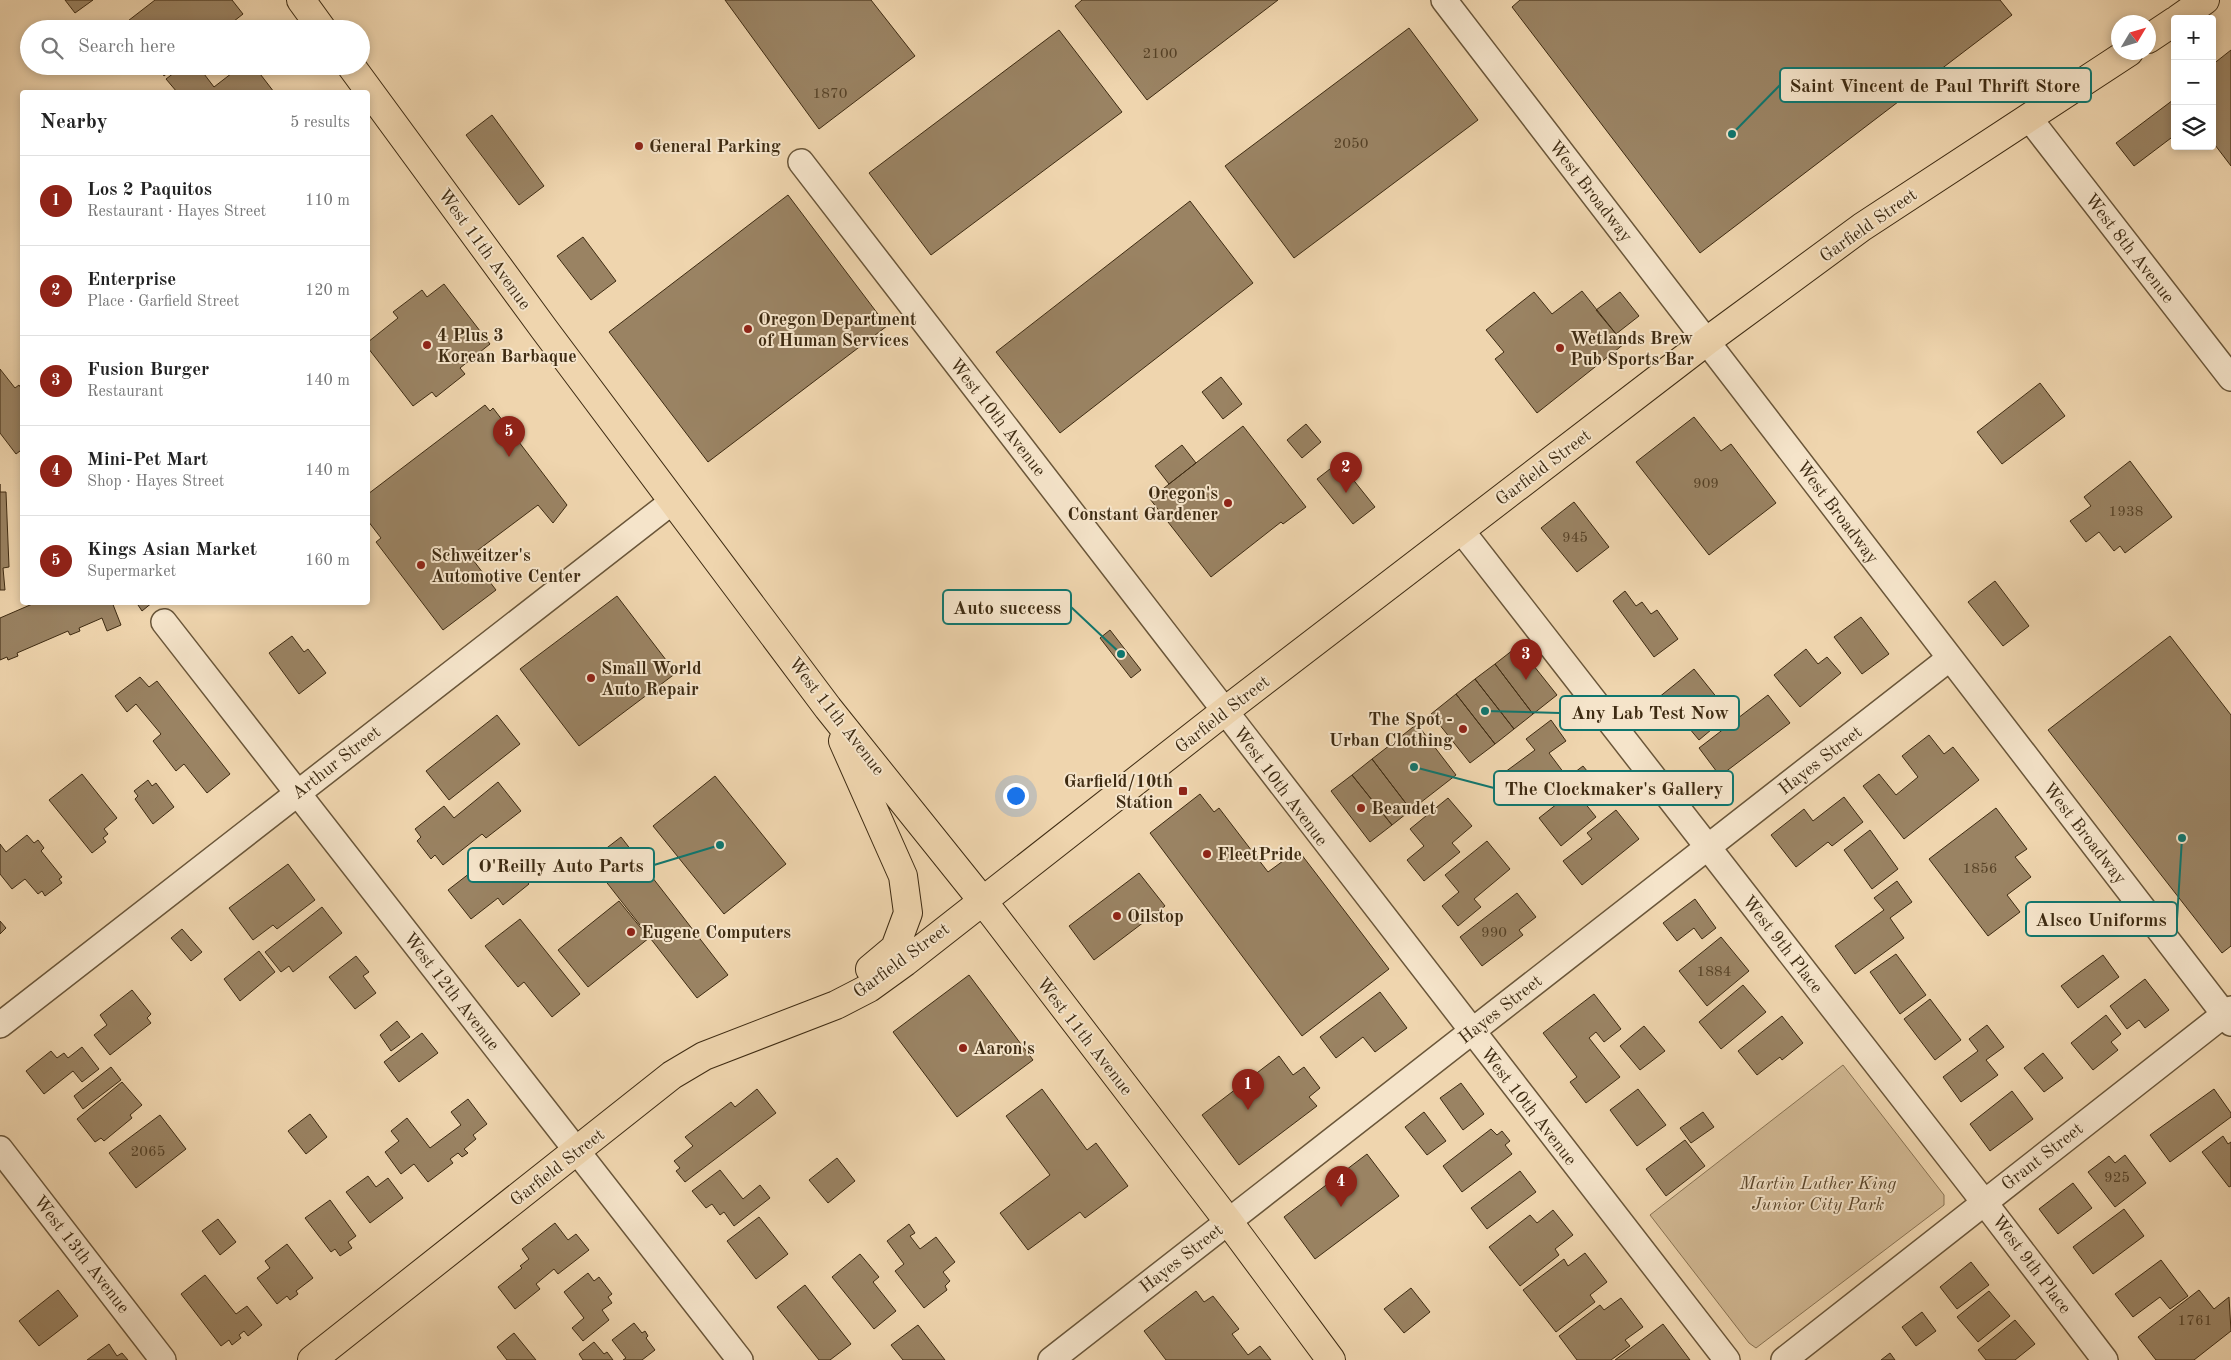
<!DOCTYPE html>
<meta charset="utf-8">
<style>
:root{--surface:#fff;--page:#f6f6f6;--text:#222;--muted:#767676;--line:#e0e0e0;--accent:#8f2418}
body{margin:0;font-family:"Old Standard TT",serif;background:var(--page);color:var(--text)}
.controls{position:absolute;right:15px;top:15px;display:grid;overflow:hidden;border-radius:5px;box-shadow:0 2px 8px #0003}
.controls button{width:45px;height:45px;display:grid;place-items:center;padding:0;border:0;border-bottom:1px solid var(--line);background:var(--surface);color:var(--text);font:25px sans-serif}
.compass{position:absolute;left:2111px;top:15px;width:45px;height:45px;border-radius:50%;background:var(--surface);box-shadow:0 2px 8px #0003;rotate:52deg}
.you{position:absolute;left:1015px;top:795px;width:18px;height:18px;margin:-12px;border:4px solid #fff;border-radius:50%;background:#1a73e8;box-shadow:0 0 0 8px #1a73e833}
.badge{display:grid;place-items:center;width:32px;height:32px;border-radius:50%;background:var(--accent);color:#fff;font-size:16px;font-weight:700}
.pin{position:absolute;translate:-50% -41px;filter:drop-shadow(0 1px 2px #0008)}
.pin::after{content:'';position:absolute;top:26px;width:18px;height:15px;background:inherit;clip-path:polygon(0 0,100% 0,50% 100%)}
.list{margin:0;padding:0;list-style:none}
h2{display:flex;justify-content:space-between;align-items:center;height:65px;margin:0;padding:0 20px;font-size:21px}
h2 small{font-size:16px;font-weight:400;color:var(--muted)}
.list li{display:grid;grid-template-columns:32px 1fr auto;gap:15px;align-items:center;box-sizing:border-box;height:90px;padding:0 20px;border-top:1px solid var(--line)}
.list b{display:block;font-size:19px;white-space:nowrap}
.list p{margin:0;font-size:16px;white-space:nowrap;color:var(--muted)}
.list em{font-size:16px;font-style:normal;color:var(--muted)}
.icon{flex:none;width:28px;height:28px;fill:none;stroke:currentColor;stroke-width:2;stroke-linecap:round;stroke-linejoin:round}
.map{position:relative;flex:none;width:2231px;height:1360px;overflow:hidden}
.search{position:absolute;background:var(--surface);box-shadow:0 2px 8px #0003;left:20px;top:20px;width:350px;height:55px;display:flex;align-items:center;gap:12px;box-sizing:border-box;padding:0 18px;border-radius:28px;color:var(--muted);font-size:19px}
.panel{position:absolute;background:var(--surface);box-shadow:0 2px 8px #0003;left:20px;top:90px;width:350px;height:515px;border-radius:5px}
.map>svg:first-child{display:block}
</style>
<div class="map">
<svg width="2231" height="1360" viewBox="0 0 2231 1360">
<rect width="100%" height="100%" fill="#efd5ae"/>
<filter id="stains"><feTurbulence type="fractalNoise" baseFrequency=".004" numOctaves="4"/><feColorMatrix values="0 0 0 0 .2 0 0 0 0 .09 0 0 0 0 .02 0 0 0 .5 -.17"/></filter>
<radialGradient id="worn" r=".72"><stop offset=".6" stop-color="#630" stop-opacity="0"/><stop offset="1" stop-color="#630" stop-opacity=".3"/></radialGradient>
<path fill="#d1b893" stroke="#887252" d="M1843 1065 1944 1195V1205L1756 1348 1749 1343 1650 1215Z"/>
<path fill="#9a8363" stroke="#3e2b12" d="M65 0H93L75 13Z
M155 0H232L243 14 224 29H128L124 24Z
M725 0H871L915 56 819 129Z
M1082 0H1278L1147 100 1075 6Z
M1520 0H2000L2012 15 1700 253 1512 7Z
M1409 28 1478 120 1294 258 1225 166Z
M1059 30 1122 112 931 255 869 173Z
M2231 50V166L2212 141V65Z
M157 66H176L164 76Z
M183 66H198L214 87 241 66H254L274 92H177L166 79Z
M2173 100 2175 103V135L2134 166 2116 143Z
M492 115 544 186 519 205 466 135Z
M788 195 887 326 708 462 609 332Z
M1190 201 1253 283 1060 433 996 352Z
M583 237 616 281 591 300 557 256Z
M444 284 490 344 460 368 465 374 436 397 432 392 413 406 368 348V342L398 318 393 312 422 290 427 297Z
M1582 291 1624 344 1537 413 1495 359 1504 352 1486 330 1534 292 1552 314Z
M1620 292 1639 316 1616 334 1596 310Z
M0 369 15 388 19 385 22 390 21 396 22 399V455L20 451 16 454 0 433Z
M1221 377 1242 404 1223 419 1202 392Z
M2040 383 2065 416 2002 464 1977 432Z
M485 405 490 411 493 408 567 505 553 523 538 505 470 556 496 590 443 630 376 542 381 538 368 521V494Z
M1694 417 1721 451 1731 444 1776 503 1709 555 1636 462Z
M1306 424 1321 442 1302 458 1287 440Z
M1243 426 1306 507 1283 524 1281 522 1211 577 1150 499Z
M1182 445 1196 463 1169 484 1155 466Z
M2130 461 2172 517 2125 553 2120 546 2114 551 2099 532 2086 542 2070 521 2091 506 2084 497Z
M1339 462 1375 507 1353 524 1317 479Z
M0 484V492H6L9 567 3 568 5 590H0Z
M1574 502 1609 547 1577 572 1541 528Z
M1995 581 2029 626 2003 646 1968 602Z
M1625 591 1636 606 1642 602 1651 614 1657 610 1678 639 1654 657 1613 601Z
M617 596 676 673 579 746 520 669Z
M37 602H112L121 625 107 631 102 618 79 628 80 631 70 635 68 631 17 653 18 656 8 660 7 657 0 660V618Z
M136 602H153L142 611Z
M1861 617 1889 654 1862 674 1834 637Z
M1110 630 1141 670 1131 678 1100 638Z
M292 636 304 652 308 649 326 673 299 694 269 653Z
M2170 636 2231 715V946L2222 953 2048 730Z
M1518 646 1557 695 1533 714 1495 664Z
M1806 649 1818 664 1827 657 1841 673 1800 707 1774 675Z
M1495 664 1533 714 1514 729 1475 679Z
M1694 669 1730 714 1699 740 1684 722 1680 725 1658 698Z
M140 677 149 687 157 681 230 774 207 793 184 764 176 771 153 741 161 734 136 704 127 712 115 696Z
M1475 679 1514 729 1495 744 1456 694Z
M1456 694 1495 744 1470 763 1431 714Z
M1768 695 1790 723 1720 776 1699 748Z
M497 715 520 744 449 800 426 771Z
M1551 720 1566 741 1549 753 1564 773 1522 804 1501 775 1535 750 1526 739Z
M1417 724 1456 775 1411 810 1372 759Z
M1929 735 1944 754 1953 747 1979 780 1904 839 1863 786 1879 774 1896 795 1918 777 1902 756Z
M1372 759 1411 810 1392 825 1352 775Z
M1583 766 1601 788 1584 802 1596 817 1561 846 1539 818 1571 793 1562 782Z
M82 774 117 818 104 829 108 834 103 838 106 842 92 853 49 800Z
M1352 775 1392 825 1370 842 1331 791Z
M715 776 786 864 724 914 653 826Z
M148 780 152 786 156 783 174 807 153 824 135 799 138 796 134 791Z
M498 782 521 811 486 838 482 834 443 865 435 855 431 859 417 841 421 837 415 829 444 806 454 818Z
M1200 794 1214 812 1219 808 1268 872 1298 850 1389 969 1302 1036 1150 833Z
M1844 797 1863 822 1832 846 1828 842 1796 867 1771 835 1804 809 1813 821Z
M1448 798 1472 826 1452 843 1460 852 1424 881 1407 860 1424 846 1410 829Z
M1996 808 2027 849 2015 857 2031 877 2007 895 2020 912 1988 936 1929 859Z
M1616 810 1639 839 1582 885 1563 861 1592 839 1587 833Z
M1870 830 1898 869 1872 889 1844 850Z
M27 835 34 843 38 840 44 848 41 851 62 877 59 879 62 883 45 896 42 891 38 894 25 879 12 889 0 874V844L6 852Z
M621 837 728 975 697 998 604 879 609 875 595 857Z
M1487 841 1510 869 1474 899 1481 907 1458 926 1442 906 1459 892 1445 875Z
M501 849 529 884 503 905 498 898 471 919 448 890Z
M288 864 315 900 277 929 273 925 253 940 229 908Z
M1139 873 1165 906 1094 960 1069 926Z
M1897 881 1912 902 1890 918 1904 938 1855 974 1835 946 1884 910 1874 898Z
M1517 893 1536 917 1519 930 1523 935 1482 966 1460 937Z
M1695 899 1716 928 1702 939 1694 928 1677 941 1663 923Z
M619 901 649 938 588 987 558 950Z
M322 907 342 933 293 972 289 966 281 972 265 952Z
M520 919 580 994 552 1017 524 982 518 987 485 946Z
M0 921 6 928 0 934Z
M182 929 202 952 191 961 171 938Z
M1721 937 1749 971 1707 1006 1679 971Z
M259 951 275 972 240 1001 224 979Z
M1896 954 1926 995 1900 1014 1870 972Z
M2103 955 2119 977 2078 1008 2061 986Z
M356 956 369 972 363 976 376 993 355 1009 329 977Z
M969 975 1033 1060 957 1117 893 1032Z
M2145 979 2169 1010 2145 1028 2139 1020 2127 1029 2110 1006Z
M1743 985 1766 1012 1721 1049 1699 1022Z
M132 990 151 1014 147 1018 151 1023 110 1055 94 1035 107 1025 100 1015Z
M1380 992 1407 1028 1375 1052 1363 1037 1336 1058 1320 1037Z
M1594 994 1621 1029 1604 1042 1596 1032 1589 1038 1620 1077 1586 1103 1570 1082 1577 1077 1543 1033Z
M1930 999 1961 1040 1935 1060 1904 1019Z
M2106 1015 2121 1034 2111 1042 2118 1050 2093 1070 2071 1043Z
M1782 1016 1803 1043 1782 1060 1780 1057 1757 1075 1738 1051Z
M397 1021 410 1037 391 1051 380 1035Z
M1987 1025 2004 1047 1986 1060 1998 1075 1961 1102 1943 1077 1978 1051 1969 1039Z
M1644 1026 1665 1051 1640 1070 1620 1046Z
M422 1033 438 1053 399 1082 384 1062Z
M82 1047 99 1069 82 1082 73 1071 44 1094 26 1071 51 1051 57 1058 64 1053 68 1058Z
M2043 1053 2063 1078 2044 1092 2024 1068Z
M1279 1056 1293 1075 1304 1067 1320 1088 1309 1097 1317 1106 1239 1165 1202 1115Z
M111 1067 121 1080 83 1109 74 1096Z
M122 1082 142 1105 130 1115 132 1118 104 1141 101 1138 95 1142 77 1119Z
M1461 1083 1484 1114 1463 1130 1440 1098Z
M757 1089 776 1113 685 1182 676 1171 680 1168 674 1161 693 1146 685 1137 731 1102 735 1107Z
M1042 1089 1087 1150 1096 1143 1128 1186 1085 1218 1080 1212 1028 1250 1000 1213 1050 1175 1006 1116Z
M1638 1089 1666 1125 1637 1146 1610 1110Z
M2214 1089 2231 1113V1117L2170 1162 2150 1135Z
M2012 1091 2033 1119 1990 1151 1970 1124Z
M468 1099 487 1124 473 1135 476 1139 464 1149 468 1153 462 1157 458 1153 450 1159 453 1163 428 1182 414 1164 401 1174 385 1152 399 1141 391 1131 407 1118 430 1148 461 1125 451 1112Z
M1424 1112 1446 1141 1427 1155 1405 1127Z
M1703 1112 1714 1127 1691 1143 1680 1128Z
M310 1114 327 1137 306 1154 288 1131Z
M160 1115 186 1149 136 1188 109 1153Z
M1491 1129 1497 1135 1502 1131 1510 1141 1505 1145 1512 1154 1462 1192 1443 1166Z
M2223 1136 2228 1144 2231 1142V1186L2229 1187 2202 1152Z
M1685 1140 1705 1166 1666 1196 1646 1169Z
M1367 1154 1399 1196 1315 1259 1284 1217Z
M2125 1155 2146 1183 2115 1207 2088 1172 2109 1156 2115 1163Z
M837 1158 855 1181 828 1203 809 1180Z
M720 1170 743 1199 760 1185 770 1198 734 1226 724 1212 720 1215 712 1204 706 1208 692 1191Z
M1520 1171 1536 1192 1487 1229 1471 1208Z
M368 1176 376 1187 388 1178 403 1198 370 1223 346 1192Z
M2073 1183 2092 1208 2058 1234 2039 1209Z
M330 1200 356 1236 348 1242 352 1248 340 1256 335 1249 331 1252 305 1218Z
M2124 1209 2144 1236 2093 1274 2073 1247Z
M1553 1210 1573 1235 1555 1249 1559 1255 1520 1286 1489 1247 1530 1215 1537 1223Z
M759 1217 788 1254 756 1279 727 1241Z
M218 1219 236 1242 220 1255 202 1231Z
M555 1223 568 1240 576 1234 589 1250 558 1274 554 1269 536 1284 540 1289 515 1309 498 1287 522 1268 520 1266 529 1259 522 1249Z
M909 1224 915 1233 910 1236 920 1249 936 1237 955 1262 943 1272 950 1281 945 1286 947 1290 924 1308 895 1271 904 1264 887 1241Z
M287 1244 313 1278 296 1291 298 1294 290 1300 287 1296 277 1304 257 1278 270 1268 265 1261Z
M1585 1253 1607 1282 1590 1295 1595 1302 1556 1332 1523 1290 1564 1259 1568 1266Z
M860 1254 879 1277 873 1282 896 1311 874 1329 832 1277Z
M2161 1260 2188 1296 2170 1309 2160 1297 2133 1317 2115 1294Z
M1971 1262 1989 1285 1957 1309 1940 1287Z
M588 1273 594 1281 599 1277 612 1294 608 1297 612 1303 602 1310 609 1320 583 1341 572 1328 584 1318 564 1292Z
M205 1275 236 1314 247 1306 262 1325 248 1336 244 1331 239 1335 241 1338 232 1345 229 1340 221 1346 181 1294Z
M805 1285 851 1344 830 1360H819L777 1307Z
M1411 1288 1430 1312 1404 1333 1384 1309Z
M58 1290 78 1316 39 1346 19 1321Z
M2199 1290 2214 1309 2229 1297 2231 1331 2194 1360H2156L2138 1337Z
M1196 1291 1204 1302 1213 1296 1239 1329 1232 1334 1248 1355 1260 1346 1271 1360H1166L1144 1331Z
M1989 1291 2010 1316 1978 1342 1957 1317Z
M1621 1298 1643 1327 1625 1340 1630 1346 1611 1360H1577L1559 1336 1600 1305 1604 1310Z
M1922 1312 1936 1331 1916 1346 1902 1327Z
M2015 1320 2035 1344 2015 1360H1986L1978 1350Z
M634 1323 642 1333 645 1331 648 1336 646 1338 655 1350 642 1360H623L626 1358 612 1340Z
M1663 1324 1690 1360H1615Z
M918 1325 945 1360H903L891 1345Z
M514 1333 536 1360H507L497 1347Z
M594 1342 604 1354 607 1352 613 1360H583L579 1354Z
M109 1344 117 1356 122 1353 128 1360H87Z
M1890 1353 1895 1360H1881Z"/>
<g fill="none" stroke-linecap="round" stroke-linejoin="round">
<defs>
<path id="minor" d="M1444 0 2231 1023
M2029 118 2231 378
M801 162C1110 561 1417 962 1727 1360
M1461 530 1984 1202 2105 1360
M164 622 740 1360
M0 1025 673 501
M0 1149 163 1360
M1051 1360 1950 658
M1784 1360 2231 1009"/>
<path id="major" d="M301 0 322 29
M2178 19 2205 0
M2148 39 2175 21
M351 66 544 329 828 708 982 900 1228 1221 1331 1360
M843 741 903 876 908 913 895 948 870 969
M312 1360 672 1075 704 1056 836 1005 869 988 905 962 1225 711 1707 341 1862 227 2129 52"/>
</defs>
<use href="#minor" stroke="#6a5639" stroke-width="28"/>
<use href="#major" stroke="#3e2b12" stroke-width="30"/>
<use href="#minor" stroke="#f5e4ca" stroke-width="25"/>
<use href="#major" stroke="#efd5ae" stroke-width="28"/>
</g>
<g fill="#8f2418" stroke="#f5e4ca" stroke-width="2">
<circle cx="639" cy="146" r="5"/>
<circle cx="748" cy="329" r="5"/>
<circle cx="427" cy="345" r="5"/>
<circle cx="1560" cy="348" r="5"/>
<circle cx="1228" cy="503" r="5"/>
<circle cx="421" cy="565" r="5"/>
<circle cx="591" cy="678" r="5"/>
<circle cx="1463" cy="729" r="5"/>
<rect x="1178" y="786" width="10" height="10" rx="2.5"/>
<circle cx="1361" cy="808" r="5"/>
<circle cx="1207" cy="854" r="5"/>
<circle cx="1117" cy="916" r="5"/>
<circle cx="631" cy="932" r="5"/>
<circle cx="963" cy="1048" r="5"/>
</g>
<g text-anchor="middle" stroke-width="4" stroke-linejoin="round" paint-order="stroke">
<g font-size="15" fill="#554126">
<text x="1160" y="58">2100</text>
<text x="830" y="98">1870</text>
<text x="1351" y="148">2050</text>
<text x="1706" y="488">909</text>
<text x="2126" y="516">1938</text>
<text x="1575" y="542">945</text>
<text x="1980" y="873">1856</text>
<text x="1494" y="937">990</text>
<text x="1714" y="976">1884</text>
<text x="148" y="1156">2065</text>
<text x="2117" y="1182">925</text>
<text x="2195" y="1325">1761</text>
</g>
<g font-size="18" font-weight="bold" fill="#3e2b12" stroke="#f5e4ca" text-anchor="start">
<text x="649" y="152">General Parking</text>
<text x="758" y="325">Oregon Department<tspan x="758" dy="21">of Human Services</tspan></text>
<text x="437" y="341">4 Plus 3<tspan x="437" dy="21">Korean Barbaque</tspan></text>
<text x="1570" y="344">Wetlands Brew<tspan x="1570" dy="21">Pub Sports Bar</tspan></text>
<text x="1218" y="499" text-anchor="end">Oregon's<tspan x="1218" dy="21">Constant Gardener</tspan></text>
<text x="431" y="561">Schweitzer's<tspan x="431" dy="21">Automotive Center</tspan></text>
<text x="601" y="674">Small World<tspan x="601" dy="21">Auto Repair</tspan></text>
<text x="1453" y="725" text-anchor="end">The Spot -<tspan x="1453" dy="21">Urban Clothing</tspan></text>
<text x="1173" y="787" text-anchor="end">Garfield/10th<tspan x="1173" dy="21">Station</tspan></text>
<text x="1371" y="814">Beaudet</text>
<text x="1217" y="860">FleetPride</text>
<text x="1127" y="922">Oilstop</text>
<text x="641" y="938">Eugene Computers</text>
<text x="973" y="1054">Aaron's</text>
</g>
<g font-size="18" fill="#3e2b12" stroke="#f5e4ca">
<text transform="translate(1591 191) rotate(52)" y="6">West Broadway</text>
<text transform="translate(1868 225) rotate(-35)" y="6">Garfield Street</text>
<text transform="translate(2130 248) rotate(52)" y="6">West 8th Avenue</text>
<text transform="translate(485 249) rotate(54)" y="6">West 11th Avenue</text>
<text transform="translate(998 417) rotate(52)" y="6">West 10th Avenue</text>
<text transform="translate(1543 467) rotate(-37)" y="6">Garfield Street</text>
<text transform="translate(1838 512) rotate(53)" y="6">West Broadway</text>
<text transform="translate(1222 714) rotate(-38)" y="6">Garfield Street</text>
<text transform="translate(837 716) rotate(52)" y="6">West 11th Avenue</text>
<text transform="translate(1820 760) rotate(-38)" y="6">Hayes Street</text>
<text transform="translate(336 762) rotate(-38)" y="6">Arthur Street</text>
<text transform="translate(1281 786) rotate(53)" y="6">West 10th Avenue</text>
<text transform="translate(2085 833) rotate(52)" y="6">West Broadway</text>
<text transform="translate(1783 944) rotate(52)" y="6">West 9th Place</text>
<text transform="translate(901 960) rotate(-36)" y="6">Garfield Street</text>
<text transform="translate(452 991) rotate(52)" y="6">West 12th Avenue</text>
<text transform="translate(1500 1009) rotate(-38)" y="6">Hayes Street</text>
<text transform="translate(1085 1036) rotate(52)" y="6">West 11th Avenue</text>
<text transform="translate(1529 1106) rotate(52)" y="6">West 10th Avenue</text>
<text transform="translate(2042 1156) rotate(-38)" y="6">Grant Street</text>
<text transform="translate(557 1167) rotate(-38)" y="6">Garfield Street</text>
<text transform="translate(82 1254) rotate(52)" y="6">West 13th Avenue</text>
<text transform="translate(1181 1258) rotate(-38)" y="6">Hayes Street</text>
<text transform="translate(2032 1264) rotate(53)" y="6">West 9th Place</text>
</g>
<g font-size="18" font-style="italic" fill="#5b472c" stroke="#f5e4ca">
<text x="1818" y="1189">Martin Luther King<tspan x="1818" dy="21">Junior City Park</tspan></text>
</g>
</g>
<path fill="none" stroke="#0f766e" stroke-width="2" d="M1732 134L1780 85M1121 654L1071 607M1485 711L1560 713M1414 767L1494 788M720 845L654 865M2182 838L2177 919"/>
<g fill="#0f766e" stroke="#f5e4ca" stroke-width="2">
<circle cx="1732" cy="134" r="5"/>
<circle cx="1121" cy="654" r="5"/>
<circle cx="1485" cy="711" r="5"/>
<circle cx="1414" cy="767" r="5"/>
<circle cx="720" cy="845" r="5"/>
<circle cx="2182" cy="838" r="5"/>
</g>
<g fill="#f5e4ca" stroke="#0f766e" stroke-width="2">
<rect x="1780" y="68" width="311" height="34" rx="5"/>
<rect x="943" y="590" width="128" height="34" rx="5"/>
<rect x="1560" y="696" width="179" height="34" rx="5"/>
<rect x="1494" y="771" width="239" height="34" rx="5"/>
<rect x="468" y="848" width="186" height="34" rx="5"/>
<rect x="2026" y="902" width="151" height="34" rx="5"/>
</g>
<g font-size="19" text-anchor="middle" font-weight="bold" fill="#3e2b12">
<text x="1935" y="92">Saint Vincent de Paul Thrift Store</text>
<text x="1007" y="614">Auto success</text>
<text x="1650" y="719">Any Lab Test Now</text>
<text x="1614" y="795">The Clockmaker's Gallery</text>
<text x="561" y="872">O'Reilly Auto Parts</text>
<text x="2101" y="926">Alsco Uniforms</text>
</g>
<rect width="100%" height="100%" filter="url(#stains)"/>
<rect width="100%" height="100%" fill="url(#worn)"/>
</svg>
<div class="controls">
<button>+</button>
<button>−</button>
<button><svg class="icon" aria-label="layers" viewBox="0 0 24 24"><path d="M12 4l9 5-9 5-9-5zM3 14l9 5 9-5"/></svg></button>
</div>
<svg class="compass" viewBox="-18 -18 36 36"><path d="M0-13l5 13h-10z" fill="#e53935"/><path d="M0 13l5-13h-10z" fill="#767676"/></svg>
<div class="you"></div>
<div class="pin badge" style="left:1248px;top:1110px">1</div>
<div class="pin badge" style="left:1346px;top:493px">2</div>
<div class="pin badge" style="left:1526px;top:680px">3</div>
<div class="pin badge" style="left:1341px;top:1207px">4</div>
<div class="pin badge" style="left:509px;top:457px">5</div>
<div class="search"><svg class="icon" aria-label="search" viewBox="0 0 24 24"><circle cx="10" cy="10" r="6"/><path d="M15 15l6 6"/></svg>Search here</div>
<section class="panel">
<h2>Nearby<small>5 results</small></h2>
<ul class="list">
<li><span class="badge">1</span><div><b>Los 2 Paquitos</b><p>Restaurant · Hayes Street</p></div><em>110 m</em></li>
<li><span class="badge">2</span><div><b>Enterprise</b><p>Place · Garfield Street</p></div><em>120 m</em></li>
<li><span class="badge">3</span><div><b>Fusion Burger</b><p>Restaurant</p></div><em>140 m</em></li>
<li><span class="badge">4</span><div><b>Mini-Pet Mart</b><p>Shop · Hayes Street</p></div><em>140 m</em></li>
<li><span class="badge">5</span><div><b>Kings Asian Market</b><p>Supermarket</p></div><em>160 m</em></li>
</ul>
</section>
</div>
